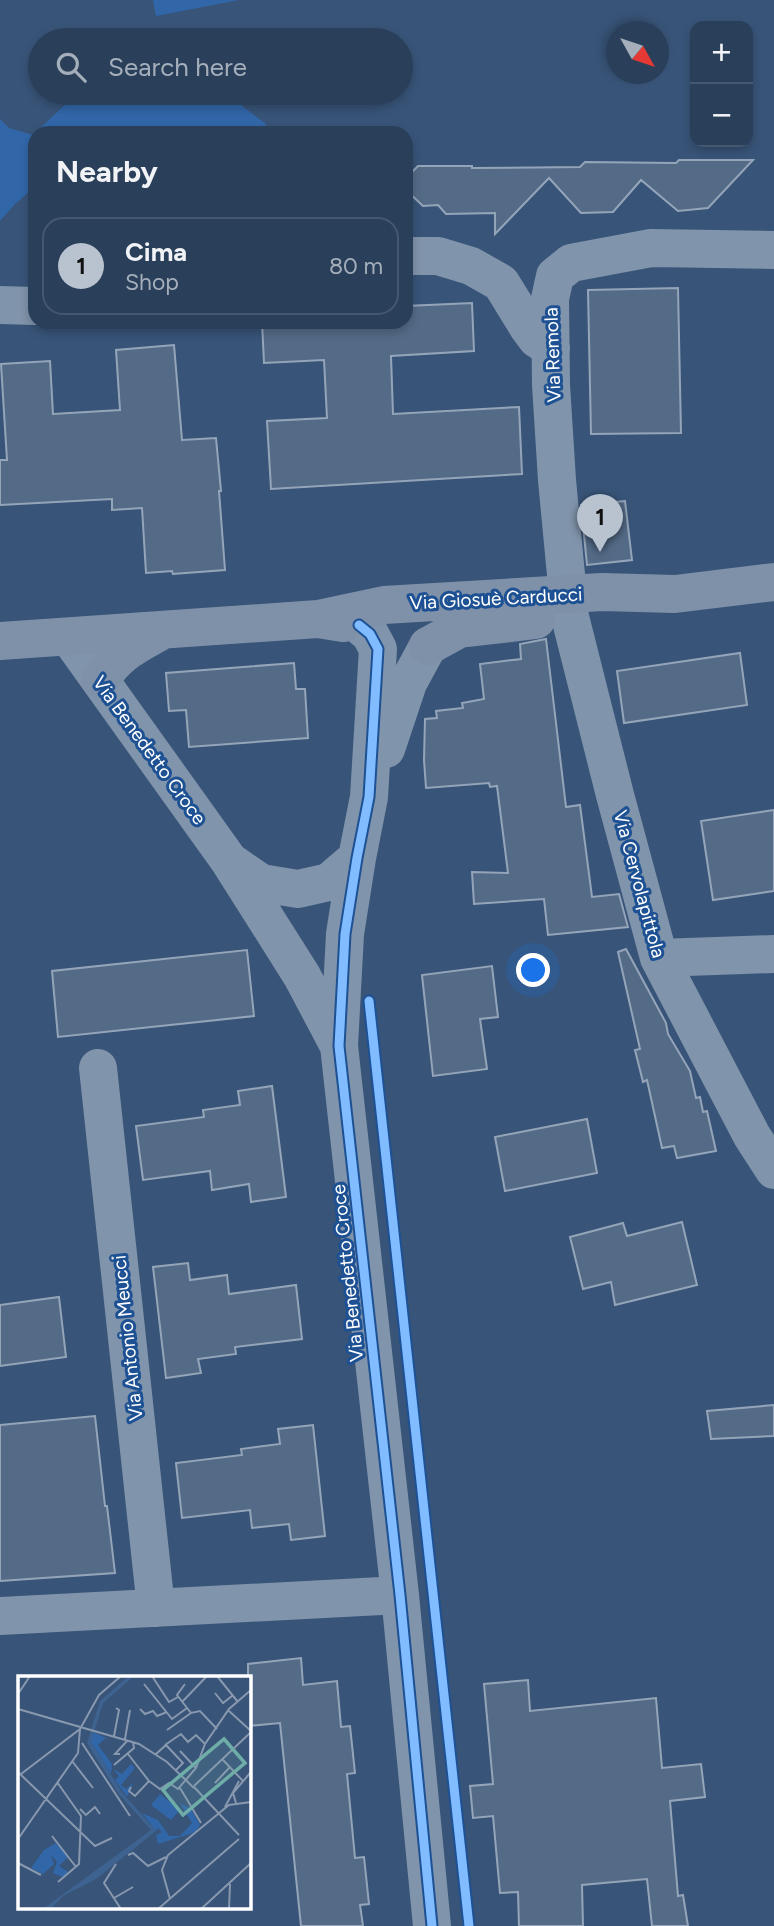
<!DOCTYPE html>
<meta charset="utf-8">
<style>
:root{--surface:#2a3f5a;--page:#324660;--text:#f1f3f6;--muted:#a5afbb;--line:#465870;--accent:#b9c3d0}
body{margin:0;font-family:Figtree,sans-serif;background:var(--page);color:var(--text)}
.controls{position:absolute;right:21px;top:21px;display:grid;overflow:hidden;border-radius:14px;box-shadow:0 4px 10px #0003}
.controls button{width:63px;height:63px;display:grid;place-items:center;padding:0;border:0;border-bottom:2px solid var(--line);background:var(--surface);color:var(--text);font:35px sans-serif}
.compass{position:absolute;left:606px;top:21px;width:63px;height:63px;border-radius:50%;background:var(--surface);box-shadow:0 4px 10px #0003;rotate:130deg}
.you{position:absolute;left:534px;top:971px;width:24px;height:24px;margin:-18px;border:5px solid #fff;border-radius:50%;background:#1a73e8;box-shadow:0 0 0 10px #1a73e833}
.badge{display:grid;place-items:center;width:46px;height:46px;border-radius:50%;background:var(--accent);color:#111;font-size:23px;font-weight:700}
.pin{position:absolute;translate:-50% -58px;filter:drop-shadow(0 2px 4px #0008)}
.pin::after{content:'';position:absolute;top:37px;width:24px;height:21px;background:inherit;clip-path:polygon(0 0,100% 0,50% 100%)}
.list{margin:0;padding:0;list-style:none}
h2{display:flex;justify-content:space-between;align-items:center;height:91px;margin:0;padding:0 28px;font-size:30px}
h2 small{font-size:23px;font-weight:400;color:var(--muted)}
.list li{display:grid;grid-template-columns:46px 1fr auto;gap:21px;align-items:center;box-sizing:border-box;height:98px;margin:0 14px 14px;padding:0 14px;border:2px solid var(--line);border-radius:21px}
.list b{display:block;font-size:26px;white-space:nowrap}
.list p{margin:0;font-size:23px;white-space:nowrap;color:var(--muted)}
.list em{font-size:23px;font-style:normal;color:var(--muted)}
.icon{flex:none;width:38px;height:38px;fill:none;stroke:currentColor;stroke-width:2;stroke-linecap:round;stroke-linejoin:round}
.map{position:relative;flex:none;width:774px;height:1926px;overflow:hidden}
.search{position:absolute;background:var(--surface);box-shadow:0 4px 10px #0003;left:28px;top:28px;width:385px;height:77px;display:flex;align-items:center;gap:18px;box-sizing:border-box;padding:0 24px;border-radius:38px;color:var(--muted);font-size:26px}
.panel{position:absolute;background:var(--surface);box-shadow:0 4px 10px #0003;left:28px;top:126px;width:385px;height:203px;border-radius:21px}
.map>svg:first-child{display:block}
</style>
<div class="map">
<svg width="774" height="1926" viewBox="0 0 774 1926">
<rect width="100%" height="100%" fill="#385478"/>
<path fill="#3167a9" d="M153 0H239L156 16Z
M86 93H225L266 124 262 133H35L71 99Z
M0 119 9 128 33 135 35 133V187L15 204 0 221Z"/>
<path fill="#546b87" stroke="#95a5b9" stroke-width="2" d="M679 160H753L708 208 678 211 641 180 613 212 581 213 549 178 495 234V213L446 214 438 205 423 206 406 190V178L418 166H472V168L580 167 585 162 676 163Z
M678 288 681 433 591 434 588 290Z
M472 303 474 351 391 356 393 414 519 407 522 474 271 489 267 421 327 418 324 360 264 363 262 322H406V306Z
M174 345 182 440 216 438 221 491H219L225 570 173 574 172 571 146 573 142 508 112 510V499L0 505V460H7L1 364 50 361 53 414 120 410 116 350Z
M625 501 632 560 587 565 581 505Z
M546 639 566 807 580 805 592 897 619 894 628 927 548 935 544 899 474 904 472 872 508 873 497 786 490 787 489 783 426 788 424 760 425 719 437 718 436 711 463 708 462 703 484 699 480 664 521 659 520 644Z
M740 653 747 705 624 723 617 671Z
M294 663 296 689H305L308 738 189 747 186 710 169 711 166 673Z
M774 810V891L713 900 701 821Z
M626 949 666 1023 668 1034 690 1071 696 1098 700 1097 703 1112 707 1111 716 1151 677 1158 674 1146 662 1148 647 1080 643 1082 635 1050 640 1049 618 952Z
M247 950 254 1016 58 1037 52 971Z
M492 966 498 1017 480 1019 487 1069 433 1076 422 975Z
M272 1086 286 1197 251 1202 249 1184 212 1190 210 1171 143 1180 136 1126 204 1117 203 1110 240 1105 238 1091Z
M587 1119 597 1173 505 1191 495 1137Z
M682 1222 697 1285 615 1305 611 1282 583 1289 570 1237 623 1223 627 1236Z
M188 1263 190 1280 227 1275 229 1294 296 1285 302 1339 235 1347 236 1354 198 1359 201 1373 166 1378 153 1267Z
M59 1297 66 1357 0 1366V1305Z
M774 1405V1436L711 1439 707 1411Z
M95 1416 105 1506H107L115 1573 0 1581V1425Z
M313 1425 325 1536 291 1540 289 1524 252 1528 250 1510 182 1518 176 1463 242 1455 241 1449 280 1444 278 1429Z
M301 1658 303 1685 337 1681 341 1727 350 1726 355 1773 347 1774 355 1858 364 1857 369 1904 360 1905 363 1926H301L280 1723 248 1726V1664Z
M528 1680 530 1711 656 1698 662 1768 701 1764 705 1797 670 1801 678 1896 683 1895 688 1926H652L647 1879 582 1885 583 1926H519L518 1892 500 1893 493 1816 473 1818 470 1786 493 1784 484 1684Z"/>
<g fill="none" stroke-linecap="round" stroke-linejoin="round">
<path stroke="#8094ab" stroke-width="38" d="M774 250 651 248 571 263 555 276 550 299 551 385 557 480 570 617 615 795 659 958 752 1136 774 1170
M406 256H438L471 266 501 283 528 327 537 339 551 348
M0 305 35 306
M359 625 370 634 378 649 369 797 357 858 345 934 339 1046 400 1595 432 1926
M69 637 230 862 302 976 339 1046
M386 749 408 683 428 646
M232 863 261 883 298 889 329 882 357 858
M659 958 774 954
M98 1068 156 1608
M0 1616 400 1595"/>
<path stroke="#7f91a9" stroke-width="38" d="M318 619 384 605 602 592 675 594 774 582
M0 641 318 619 343 623
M428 646 459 629 536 620
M100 680C118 654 131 648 158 633"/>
<defs>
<path id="cycleway" d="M359 625 370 634 378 649 369 797 357 858 345 934 339 1046 400 1595 432 1926
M369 1001 469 1926"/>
</defs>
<use href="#cycleway" stroke="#1d5193" stroke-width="13"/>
<use href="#cycleway" stroke="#80bcff" stroke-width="9"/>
</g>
<g text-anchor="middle" stroke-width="6" stroke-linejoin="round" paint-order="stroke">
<g font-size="19" fill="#fff" stroke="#1d5193">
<text transform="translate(552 355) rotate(-92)" y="7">Via Remola</text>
<text transform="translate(496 598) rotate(-3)" y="7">Via Giosuè Carducci</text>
<text transform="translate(150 750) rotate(54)" y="7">Via Benedetto Croce</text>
<text transform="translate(640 884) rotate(75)" y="7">Via Cervolapittola</text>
<text transform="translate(347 1273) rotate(-96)" y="7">Via Benedetto Croce</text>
<text transform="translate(127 1338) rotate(-96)" y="7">Via Antonio Meucci</text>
</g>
</g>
<g transform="translate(18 1676)">
<rect width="233" height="233" fill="#385478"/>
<path d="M73 55 88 62 80 69 94 88 93 98 73 66ZM113 88 117 92 103 109 108 113 115 107 109 121 97 104 101 100 95 93 104 98ZM142 118 162 134 153 144 133 129ZM162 127 173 133 182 149 178 156 140 168 138 159 144 156 140 152 138 155 124 137 140 144 151 160H162L174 147ZM38 167 50 181 41 190 50 196 45 201 35 197 39 186 33 179 36 188 25 198 13 192 26 174Z" fill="#3167a9"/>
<path d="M111 0H116L85 27 73 66 103 115 138 155 78 203 45 220 33 233H25L133 154 100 117 69 67 82 25Z" fill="#3e6391"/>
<path fill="none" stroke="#8898ae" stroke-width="2" d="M134 0 151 26 160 21M199 0 220 26M126 8 154 43 169 32M167 8 159 19 173 37 182 35 199 53M197 17 205 27 214 20M0 18 12 0M164 26 189 0M0 33 121 68 149 86 176 112M122 33 127 38 135 35 139 40 149 36M211 35 233 55M149 54 173 37M96 60 101 34 98 32M107 63 112 34M64 67 112 140M147 69 163 58 170 66 178 59 187 68M162 75 178 92M102 78H97L109 65M110 78 131 105M138 78 148 69 165 87 158 94M205 84 225 105M54 85 75 112M96 89 116 72 115 66M0 96 77 170 94 162M3 98 62 53 81 19 103 0M39 106 63 140 61 188 40 206M197 107 212 91M176 110 233 56M113 111 111 115 117 120 131 105 142 113 151 107 160 113 178 92 187 68 211 33 233 14M176 111 221 159M162 112 183 147M218 127 215 117 233 96M207 131 221 105M62 133 68 139 77 131 82 138M34 160 58 191M0 163 60 77 62 53M110 179 115 177 130 190 148 181M0 187 23 199M98 188 86 207 103 233M96 222 115 211M152 223 144 194 150 179 211 129 233 126M140 233 221 163M183 233 233 187M211 233 212 208"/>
<path fill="#6fada8" fill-opacity="0.15" stroke="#6fada8" stroke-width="3.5" d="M206 63 227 87 165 139 145 114Z"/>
<rect width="233" height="233" fill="none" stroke="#fff" stroke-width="3.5"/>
</g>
</svg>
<div class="controls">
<button>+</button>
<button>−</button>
</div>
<svg class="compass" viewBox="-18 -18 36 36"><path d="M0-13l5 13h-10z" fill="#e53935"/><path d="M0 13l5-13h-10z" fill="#a5afbb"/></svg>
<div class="you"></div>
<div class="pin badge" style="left:600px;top:552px">1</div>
<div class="search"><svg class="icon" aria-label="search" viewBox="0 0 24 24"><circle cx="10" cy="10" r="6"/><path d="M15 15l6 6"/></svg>Search here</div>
<section class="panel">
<h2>Nearby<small></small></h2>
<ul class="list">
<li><span class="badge">1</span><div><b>Cima</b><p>Shop</p></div><em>80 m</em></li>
</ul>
</section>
</div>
